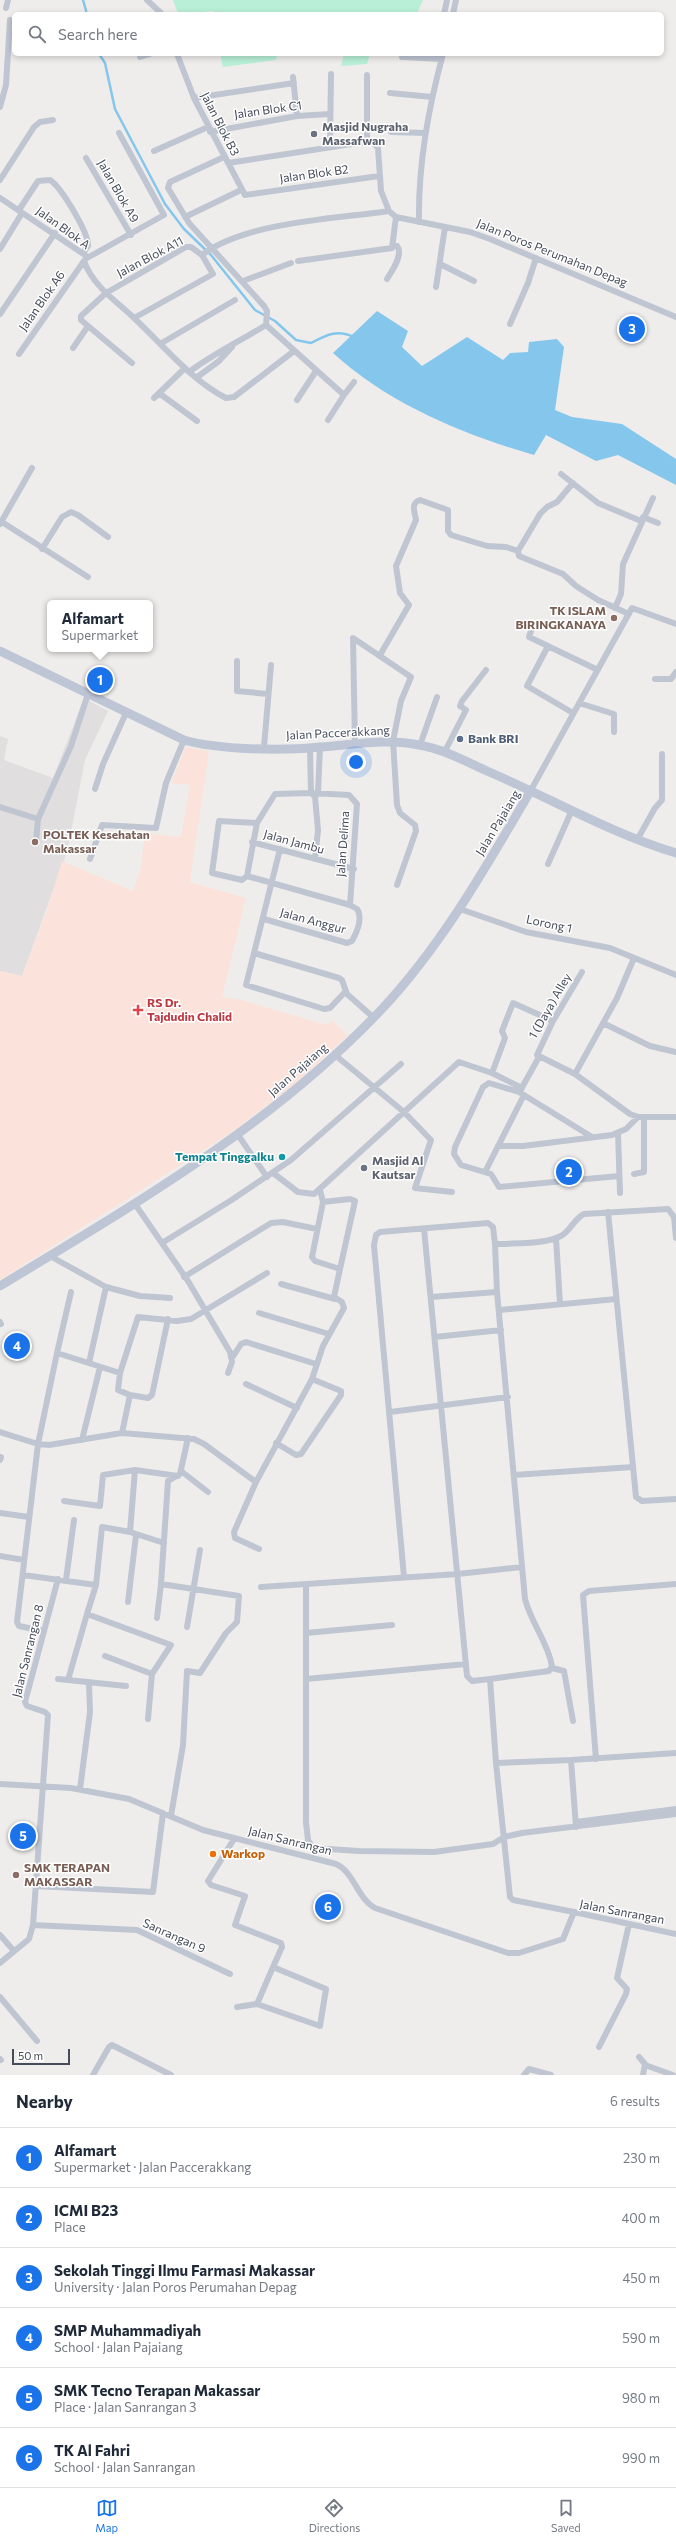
<!DOCTYPE html>
<meta charset="utf-8">
<style>
:root{--surface:#fff;--page:#f6f6f7;--text:#1f2937;--muted:#747a83;--line:#e0e1e3;--accent:#1a73e8}
body{margin:0;font-family:Commissioner,sans-serif;background:var(--page);color:var(--text)}
.scale{position:absolute;left:12px;bottom:10px;width:58px;box-sizing:border-box;padding-left:4px;border:2px solid #454c5a;border-top:0;font-size:11px;line-height:14px;white-space:nowrap;color:#454c5a;-webkit-text-stroke:3px #fff;paint-order:stroke}
.you{position:absolute;left:356px;top:762px;width:14px;height:14px;margin:-10px;border:3px solid #fff;border-radius:50%;background:#1a73e8;box-shadow:0 0 0 6px #1a73e833}
.badge{display:grid;place-items:center;width:26px;height:26px;border-radius:50%;background:var(--accent);color:#fff;font-size:13px;font-weight:700}
.pin{position:absolute;translate:-50% -50%;border:2px solid #fff;box-shadow:0 1px 4px #0006}
.popup{position:absolute;left:47px;top:600px;width:106px;height:52px;box-sizing:border-box;display:grid;place-content:center;border-radius:6px;background:var(--surface);filter:drop-shadow(0 1px 3px #0005);font-size:13px;white-space:nowrap;color:var(--muted)}
.popup b{font-size:15px;color:var(--text)}
.popup::after{content:'';position:absolute;left:50%;top:100%;margin-left:-8px;border:8px solid transparent;border-top-color:var(--surface)}
.list{margin:0;padding:0;list-style:none}
h2{display:flex;justify-content:space-between;align-items:center;height:52px;margin:0;padding:0 16px;font-size:17px}
h2 small{font-size:13px;font-weight:400;color:var(--muted)}
.list li{display:grid;grid-template-columns:26px 1fr auto;gap:12px;align-items:center;box-sizing:border-box;height:60px;padding:0 16px;border-top:1px solid var(--line)}
.list b{display:block;font-size:15px;white-space:nowrap}
.list p{margin:0;font-size:13px;white-space:nowrap;color:var(--muted)}
.list em{font-size:13px;font-style:normal;color:var(--muted)}
.icon{flex:none;width:22px;height:22px;fill:none;stroke:currentColor;stroke-width:2;stroke-linecap:round;stroke-linejoin:round}
.map{position:relative;flex:none;width:676px;height:2075px;overflow:hidden}
.search{position:absolute;background:var(--surface);box-shadow:0 2px 6px #0003;left:12px;right:12px;top:12px;height:44px;display:flex;align-items:center;gap:10px;box-sizing:border-box;padding:0 14px;border-radius:6px;color:var(--muted);font-size:15px}
.sheet{height:412px;background:var(--surface)}
nav{display:flex;justify-content:space-around;align-items:center;box-sizing:border-box;height:56px;border-top:1px solid var(--line);background:var(--surface);font-size:11px;color:var(--muted)}
nav a{display:grid;justify-items:center;gap:2px}
nav .on{color:var(--accent)}
.map>svg:first-child{display:block}
</style>
<div class="map">
<svg width="676" height="2075" viewBox="0 0 676 2075">
<rect width="100%" height="100%" fill="#efedec"/>
<path fill="#e0dede" d="M84 698 108 711 85 760 67 852 22 976 0 971V736L8 739 4 760 53 778Z"/>
<path fill="#fbe3db" d="M185 747 209 751 190 882 246 898 222 997 241 1000 327 1025 332 1020 348 1036 292 1086 232 1132 0 1280V971L22 976 48 907 62 861 133 891 140 871 145 833 181 837 190 785 172 783Z"/>
<path fill="#b9efd7" d="M173 0H423L417 14H213V11L178 14Z
M220 54H277L276 60 223 67Z
M344 54H370L367 64 341 66Z"/>
<path fill="#85c6ed" d="M377 311 408 331 402 347 422 366 467 337 503 360 510 353 528 352 529 342 557 339 564 347 555 410 572 417 622 424 676 459V485L618 455 596 461 546 435 534 455C462 434 389 404 333 353Z"/>
<g fill="none" stroke-linecap="round" stroke-linejoin="round">
<path stroke="#85c6ed" stroke-width="2.5" d="M83 0 87 14
M99 54 105 63 115 109 165 204 184 229 211 255 255 310 275 321 296 340 311 343C326 335 337 329 354 337"/>
<path stroke="#bfc6d2" stroke-width="6" d="M147 0 162 14
M6 8 8 0
M444 14 447 0
M453 14 456 0
M177 54 194 98 245 195 379 176
M140 57 150 54
M402 57 441 59
M367 75V140
M293 77 297 116
M390 93 432 97
M194 98 294 83
M0 107 6 85 10 20
M210 132 297 116 330 114
M391 132 425 133
M330 146 331 74
M154 151 208 127
M224 157 170 182 168 188 189 223 264 306 267 311 266 325 344 395 328 420
M86 158 131 235
M228 163 371 141 378 148 381 191 389 211
M0 180 34 127 40 122 53 120
M0 198 85 255
M19 210 38 181 50 180C61 187 89 233 88 246L83 253
M185 217 241 190
M419 222C418 165 428 109 443 54
M0 249 22 213
M202 255C245 222 335 219 389 211L396 217 470 232 490 239 676 317
M87 258 84 261C93 286 115 300 134 318 164 346 190 379 226 398L234 397 294 351
M87 258 164 215 119 133
M298 261 392 248 396 217
M440 264 474 281
M387 279C392 271 404 254 397 246L393 245
M243 281 291 263
M436 287 445 227
M0 314 55 233
M510 324 528 283 536 258
M160 344 235 300
M73 348 88 326
M19 354 84 261
M132 363 81 320V316L106 293 186 247H191L202 255 213 274 134 318
M189 372C213 354 240 341 266 325
M196 378 219 361 232 347
M159 393 197 421
M344 395 354 382
M154 398 185 368
M297 400 316 371
M561 474 598 503 641 521
M643 517 658 523
M2 522 88 577
M0 524 32 468
M42 549 62 517 71 512 78 515 108 537
M518 551 540 514 547 507 557 502 573 483
M615 608 621 594 623 564 653 498
M533 625 529 637 598 670
M547 648 527 686 573 713
M380 655 409 605 400 593 396 566 416 520C415 513 410 503 420 500L448 510V531L451 535 487 546 506 547 518 551 519 556 563 574 576 586 598 600 629 614
M237 661V691L268 694
M655 679H671L676 672
M579 703 614 714V732
M355 744 353 638 411 677 401 701 393 741 397 805 400 813 415 825 416 831 397 885
M420 745 437 697
M264 747 271 665
M310 748 311 793 315 797 318 793 320 747
M444 753 466 710 460 706 462 701 486 670
M95 789 103 764 126 713
M531 790 632 608 676 624
M0 807 38 819 71 746 88 694
M257 823 219 821 212 873 242 880 247 876 350 905 357 909C363 918 357 932 352 941L347 943 264 919
M637 840 655 808 662 800V754
M36 842 38 819
M252 842 354 869
M280 849 246 985 324 1009 330 1008 345 992
M90 859 102 825 156 828 166 783 184 740
M315 859 318 830 315 797
M548 864 572 810
M247 876 257 823 275 794 311 793 349 795 357 804 350 905
M460 909 526 932 610 948 676 975
M254 953 339 978 342 980 347 994 373 1017
M582 972 553 1021 537 1055 575 1074 630 1114 638 1117H676
M603 1023 650 1046 676 1052
M335 1055 404 1112 459 1062 492 1073 522 1088
M492 1073 505 1038 502 1031 513 1003 553 1021
M575 1074 617 998 634 958
M520 1091 539 1057
M618 1133 620 1193
M238 1135 267 1177
M592 1137 519 1092 489 1083 483 1087 455 1147 454 1154 461 1165 491 1174 499 1187 619 1176
M498 1146H523L612 1135 626 1129 638 1117
M485 1172 524 1095
M273 1173 298 1192 314 1194 404 1112 431 1140 415 1188 452 1192
M634 1174 644 1172V1117
M323 1202 350 1199 355 1201 340 1269
M135 1204 188 1281 230 1352 232 1362 228 1373
M608 1212 636 1497 642 1501 676 1499
M424 1229 467 1676 472 1681 490 1679 496 1763
M556 1238 560 1304
M162 1243 230 1201 291 1160 401 1064
M50 1256 106 1287 89 1363
M184 1277 271 1223 283 1222 317 1229
M281 1284 335 1299
M106 1287 140 1296 170 1298
M71 1292 57 1353 120 1373 138 1317 177 1321 191 1319 267 1273
M431 1297 497 1292
M500 1310 616 1299
M259 1313 329 1334
M0 1322 1 1324
M435 1337 501 1330
M232 1358 241 1344 246 1342 316 1364
M120 1373 118 1390 130 1395
M246 1384 297 1408
M390 1412 508 1397
M0 1432 38 1444 49 1445 122 1433 194 1439 204 1444 256 1482
M122 1433 130 1395 148 1398 152 1395 168 1319
M82 1440 100 1367
M276 1443 296 1455 301 1454 341 1395V1391L312 1379
M0 1460 1 1457
M181 1471 208 1492
M514 1475 633 1467
M64 1501 100 1506 103 1475 135 1470
M0 1513 29 1517
M130 1532 135 1470 178 1476
M259 1549 235 1538 234 1532 256 1482 312 1379 323 1346 344 1308 342 1302 334 1297 340 1269 315 1261 312 1257 323 1202 320 1190
M0 1556 24 1560
M23 1575 96 1585 87 1614 171 1645 152 1674 105 1656
M404 1577 374 1245 376 1235 380 1232 488 1223 493 1227 495 1244H501C519 1243 545 1244 561 1236 571 1230 574 1219 584 1214L668 1209 674 1217 676 1238
M66 1580 74 1520
M96 1585 102 1527 130 1532 164 1543
M306 1585V1822L308 1840 313 1848 359 1851 434 1852 493 1844 504 1837 522 1833 676 1814
M261 1587 458 1574 522 1567
M128 1602 136 1535
M87 1614 68 1680 126 1686
M157 1618 161 1584
M187 1627 200 1550
M43 1631 19 1626 17 1622 38 1444 57 1353
M306 1633 392 1625
M552 1668 564 1671 573 1721
M58 1679 68 1680
M306 1679 466 1664
M490 1679 549 1671 552 1666C548 1642 531 1623 525 1599L497 1292 495 1244
M148 1719 152 1674
M596 1759 583 1595 589 1591 676 1584
M571 1760 496 1763 510 1897 513 1900 574 1912
M0 1784 71 1788 129 1799 203 1830 336 1864C354 1872 357 1898 375 1908L508 1953H519L563 1939 574 1912 676 1934
M80 1789 90 1712 89 1683
M171 1816 183 1745 187 1671 200 1673 226 1633 237 1622 239 1596 161 1584 168 1481 180 1474 188 1438
M576 1822 676 1809
M576 1827 571 1760 676 1753
M234 1839 208 1881 211 1885 245 1896 235 1925 281 1943 282 1947 273 1967
M36 1886 153 1892 163 1813
M33 1925 137 1930 230 1974
M0 1935 14 1951
M0 1963 29 1939 33 1925 48 1715 45 1712 27 1706 25 1702 58 1579
M273 1967 326 1989 320 2026 257 2004Z
M0 1997 37 2041
M237 2007 257 2004
M599 2047 626 1994 627 1989 617 1978 629 1924
M639 2057 645 2064 643 2075
M0 2059 1 2060
M645 2065 673 2075
M93 2075 109 2047 112 2045 171 2075
M524 2075 529 2069 551 2075"/>
<path stroke="#bec6d6" stroke-width="9" d="M0 651 184 740C220 750 282 751 320 747 353 745 387 738 419 745 443 749 465 761 487 771 550 798 610 833 676 853
M0 1286C135 1204 271 1126 381 1010 442 945 486 867 531 790"/>
</g>
<g fill="#6b7280" stroke="#fff" stroke-width="1.5">
<circle cx="314" cy="134" r="4"/>
<circle cx="364" cy="1168" r="4"/>
</g>
<g fill="#8d6e63" stroke="#fff" stroke-width="1.5">
<circle cx="614" cy="618" r="4"/>
<circle cx="35" cy="842" r="4"/>
<circle cx="16" cy="1875" r="4"/>
</g>
<circle fill="#5c6f8a" stroke="#fff" stroke-width="1.5" cx="460" cy="739" r="4"/>
<path fill="#e0444e" stroke="#fff" stroke-width="1.5" d="M136 1004h4v4h4v4h-4v4h-4v-4h-4v-4h4z"/>
<circle fill="#0f9aa8" stroke="#fff" stroke-width="1.5" cx="282" cy="1157" r="4"/>
<circle fill="#e8710a" stroke="#fff" stroke-width="1.5" cx="213" cy="1854" r="4"/>
<g text-anchor="middle" stroke-width="3" stroke-linejoin="round" paint-order="stroke">
<g font-size="12" fill="#454c5a" stroke="#fff">
<text transform="translate(268 110) rotate(-8)" y="4">Jalan Blok C1</text>
<text transform="translate(220 124) rotate(63)" y="4">Jalan Blok B3</text>
<text transform="translate(314 174) rotate(-8)" y="4">Jalan Blok B2</text>
<text transform="translate(118 191) rotate(60)" y="4">Jalan Blok A9</text>
<text transform="translate(63 228) rotate(36)" y="4">Jalan Blok A</text>
<text transform="translate(552 253) rotate(22)" y="4">Jalan Poros Perumahan Depag</text>
<text transform="translate(150 257) rotate(-28)" y="4">Jalan Blok A11</text>
<text transform="translate(42 301) rotate(-55)" y="4">Jalan Blok A6</text>
<text transform="translate(338 733) rotate(-3)" y="4">Jalan Paccerakkang</text>
<text transform="translate(498 823) rotate(-59)" y="4">Jalan Pajaiang</text>
<text transform="translate(294 842) rotate(15)" y="4">Jalan Jambu</text>
<text transform="translate(343 844) rotate(-86)" y="4">Jalan Delima</text>
<text transform="translate(313 921) rotate(15)" y="4">Jalan Anggur</text>
<text transform="translate(549 924) rotate(12)" y="4">Lorong 1</text>
<text transform="translate(550 1006) rotate(-60)" y="4">1 (Daya) Alley</text>
<text transform="translate(298 1070) rotate(-41)" y="4">Jalan Pajaiang</text>
<text transform="translate(28 1651) rotate(-76)" y="4">Jalan Sanrangan 8</text>
<text transform="translate(290 1841) rotate(14)" y="4">Jalan Sanrangan</text>
<text transform="translate(622 1912) rotate(11)" y="4">Jalan Sanrangan</text>
<text transform="translate(174 1936) rotate(24)" y="4">Sanrangan 9</text>
</g>
<g font-size="12" font-weight="bold" fill="#5b616d" stroke="#fff" text-anchor="start">
<text x="322" y="131">Masjid Nugraha<tspan x="322" dy="14">Massafwan</tspan></text>
<text x="372" y="1165">Masjid Al<tspan x="372" dy="14">Kautsar</tspan></text>
</g>
<g font-size="12" font-weight="bold" fill="#785e54" stroke="#fff" text-anchor="start">
<text x="606" y="615" text-anchor="end">TK ISLAM<tspan x="606" dy="14">BIRINGKANAYA</tspan></text>
<text x="43" y="839">POLTEK Kesehatan<tspan x="43" dy="14">Makassar</tspan></text>
<text x="24" y="1872">SMK TERAPAN<tspan x="24" dy="14">MAKASSAR</tspan></text>
</g>
<g font-size="12" font-weight="bold" fill="#4e5e75" stroke="#fff" text-anchor="start">
<text x="468" y="743">Bank BRI</text>
</g>
<g font-size="12" font-weight="bold" fill="#be3a42" stroke="#fff" text-anchor="start">
<text x="147" y="1007">RS Dr.<tspan x="147" dy="14">Tajdudin Chalid</tspan></text>
</g>
<g font-size="12" font-weight="bold" fill="#0d838f" stroke="#fff" text-anchor="end">
<text x="274" y="1161">Tempat Tinggalku</text>
</g>
<g font-size="12" font-weight="bold" fill="#c56008" stroke="#fff" text-anchor="start">
<text x="221" y="1858">Warkop</text>
</g>
</g>
</svg>
<div class="scale">50 m</div>
<div class="you"></div>
<div class="pin badge" style="left:100px;top:680px">1</div>
<div class="popup"><b>Alfamart</b>Supermarket</div>
<div class="pin badge" style="left:569px;top:1172px">2</div>
<div class="pin badge" style="left:632px;top:329px">3</div>
<div class="pin badge" style="left:17px;top:1346px">4</div>
<div class="pin badge" style="left:23px;top:1836px">5</div>
<div class="pin badge" style="left:328px;top:1907px">6</div>
<div class="search"><svg class="icon" aria-label="search" viewBox="0 0 24 24"><circle cx="10" cy="10" r="6"/><path d="M15 15l6 6"/></svg>Search here</div>
</div>
<section class="sheet">
<h2>Nearby<small>6 results</small></h2>
<ul class="list">
<li><span class="badge">1</span><div><b>Alfamart</b><p>Supermarket · Jalan Paccerakkang</p></div><em>230 m</em></li>
<li><span class="badge">2</span><div><b>ICMI B23</b><p>Place</p></div><em>400 m</em></li>
<li><span class="badge">3</span><div><b>Sekolah Tinggi Ilmu Farmasi Makassar</b><p>University · Jalan Poros Perumahan Depag</p></div><em>450 m</em></li>
<li><span class="badge">4</span><div><b>SMP Muhammadiyah</b><p>School · Jalan Pajaiang</p></div><em>590 m</em></li>
<li><span class="badge">5</span><div><b>SMK Tecno Terapan Makassar</b><p>Place · Jalan Sanrangan 3</p></div><em>980 m</em></li>
<li><span class="badge">6</span><div><b>TK Al Fahri</b><p>School · Jalan Sanrangan</p></div><em>990 m</em></li>
</ul>
</section>
<nav>
<a class="on"><svg class="icon" aria-label="map" viewBox="0 0 24 24"><path d="M3 6l6-2 6 2 6-2v14l-6 2-6-2-6 2zM9 4v14M15 6v14"/></svg>Map</a>
<a><svg class="icon" aria-label="directions" viewBox="0 0 24 24"><path d="M12 3l9 9-9 9-9-9zM9 14v-3h6M13 9l2 2-2 2"/></svg>Directions</a>
<a><svg class="icon" aria-label="saved" viewBox="0 0 24 24"><path d="M7 4h10v16l-5-4-5 4z"/></svg>Saved</a>
</nav>
